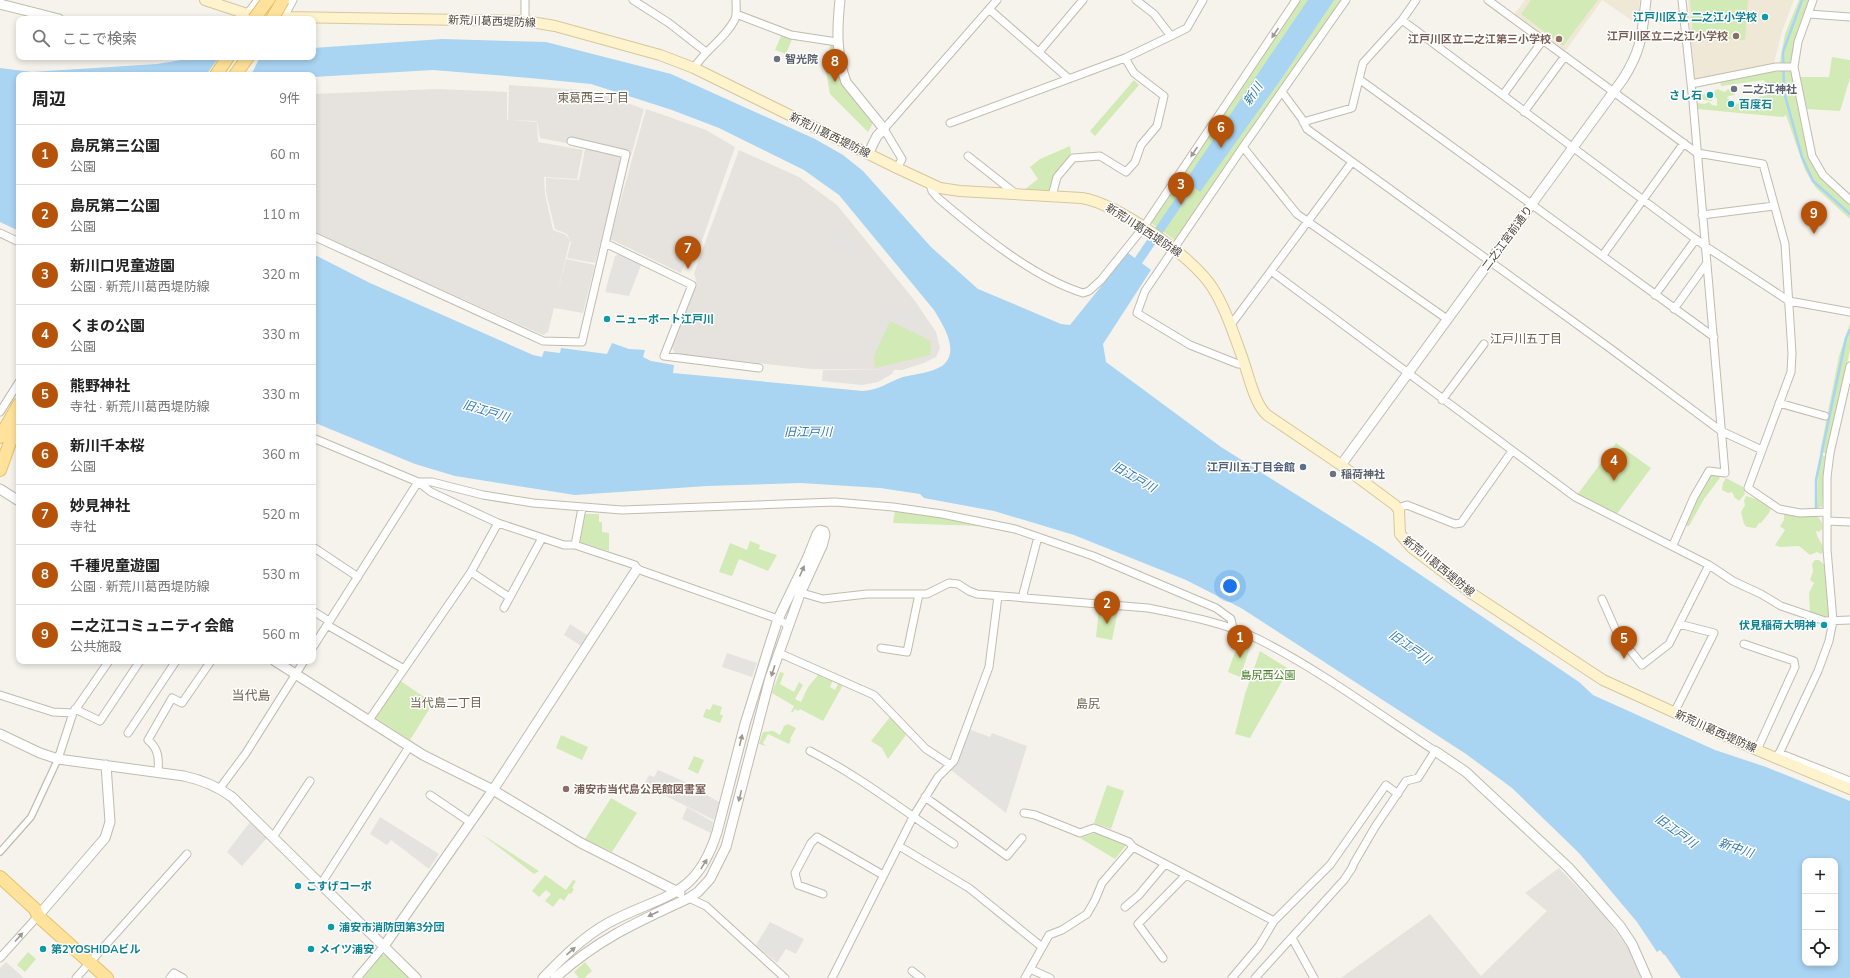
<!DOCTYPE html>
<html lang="ja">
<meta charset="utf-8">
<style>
:root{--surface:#fff;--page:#f2f2f2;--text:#222;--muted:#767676;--line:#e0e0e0;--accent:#b45309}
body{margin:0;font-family:"Nunito Sans","Noto Sans JP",sans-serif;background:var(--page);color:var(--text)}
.controls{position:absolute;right:12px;bottom:12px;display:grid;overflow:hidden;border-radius:8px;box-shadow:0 2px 6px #0003}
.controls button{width:36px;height:36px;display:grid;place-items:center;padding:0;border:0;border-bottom:1px solid var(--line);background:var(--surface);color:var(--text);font:20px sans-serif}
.you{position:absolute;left:1230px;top:586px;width:14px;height:14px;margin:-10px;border:3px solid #fff;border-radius:50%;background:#1a73e8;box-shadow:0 0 0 6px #1a73e833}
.badge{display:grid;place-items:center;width:26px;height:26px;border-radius:50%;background:var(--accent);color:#fff;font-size:13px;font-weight:700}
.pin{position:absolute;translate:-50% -33px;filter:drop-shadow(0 1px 2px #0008)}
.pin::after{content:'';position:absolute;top:21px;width:14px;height:12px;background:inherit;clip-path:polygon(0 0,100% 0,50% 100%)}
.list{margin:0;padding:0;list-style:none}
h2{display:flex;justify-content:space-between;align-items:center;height:52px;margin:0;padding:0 16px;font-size:17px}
h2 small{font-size:13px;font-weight:400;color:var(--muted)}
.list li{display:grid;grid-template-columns:26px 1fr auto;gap:12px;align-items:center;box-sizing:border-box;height:60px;padding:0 16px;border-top:1px solid var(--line)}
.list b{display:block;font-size:15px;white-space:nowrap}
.list p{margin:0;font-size:13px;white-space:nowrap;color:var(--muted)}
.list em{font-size:13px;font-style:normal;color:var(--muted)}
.icon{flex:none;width:22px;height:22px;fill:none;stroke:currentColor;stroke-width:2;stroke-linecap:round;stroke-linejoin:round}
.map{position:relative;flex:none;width:1850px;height:978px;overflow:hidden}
.search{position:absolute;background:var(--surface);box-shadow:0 2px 6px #0003;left:16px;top:16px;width:300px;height:44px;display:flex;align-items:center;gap:10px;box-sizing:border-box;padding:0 14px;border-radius:8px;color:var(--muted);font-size:15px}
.panel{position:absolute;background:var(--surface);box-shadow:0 2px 6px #0003;left:16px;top:72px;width:300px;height:592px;border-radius:8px}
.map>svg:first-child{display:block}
</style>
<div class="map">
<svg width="1850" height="978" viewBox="0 0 1850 978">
<rect width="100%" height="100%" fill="#f6f3ec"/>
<path fill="#e6e2dd" d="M509 85 582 90 614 98 644 109 631 156 540 138 537 121 510 120 537 122 538 142 583 150 577 179 544 177 545 194 553 230 566 235 570 240 555 303 566 259 595 265 583 313 554 308 548 332 543 335 377 261 313 231V94L438 89 507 92V120H508Z
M646 109 706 130 735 147 694 263 686 260 681 273 610 239Z
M585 149 623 156 595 263 567 258 571 242 567 234 555 229 546 192V178L579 180Z
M739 150 799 177 837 205 915 301 936 332 940 348 936 357 924 363 902 370 811 369 675 354 672 347 697 285 694 273Z
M1559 868 1604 915 1629 949 1641 978H1341L1430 914 1481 976 1547 911 1525 893Z"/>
<path fill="#efe8d6" d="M1525 0H1640L1637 24 1602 0 1564 53 1513 16Z
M1688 0H1794L1782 31 1774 63 1769 67 1695 81Z"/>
<path fill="#d2eab5" d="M1300 0H1344L1176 241 1150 222 1183 175Z
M1531 0H1598L1563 46 1521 14Z
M1690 0H1748L1745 40 1693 38Z
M1799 0H1809L1795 39 1790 66 1803 134 1810 157 1822 178 1850 205V219L1816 188 1805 170 1786 115 1783 117 1697 109V103L1704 104 1709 102 1712 105 1717 106V98L1713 97 1712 101 1703 100 1702 95 1707 93H1713L1717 89 1725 92 1728 89 1734 90 1735 95 1728 96 1727 99H1733L1735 103 1745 106 1746 103 1749 102 1758 107 1757 100 1759 97 1764 96 1766 91 1769 92 1772 96 1775 94 1774 88 1764 89V86H1757L1765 82 1764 80 1721 86 1720 81 1764 71 1778 72 1785 34Z
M781 36 792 39 786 54 775 50Z
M830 43 835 44 838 76 845 89 872 120V125L868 132 830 94 825 66 829 58Z
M1832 57 1850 60V78L1840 111 1807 109 1800 77H1829Z
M1134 80 1139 85 1095 136 1090 131Z
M1070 146 1071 153 1054 175 1050 190 1047 191 1024 190 1038 179 1030 167 1040 159Z
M890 321 931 341 930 355 875 368 874 356Z
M1850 323V350L1828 454 1820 452 1821 447 1839 356Z
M1616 443 1651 468 1616 515 1577 495Z
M1821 455 1826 456 1822 506 1817 508 1818 468Z
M1709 474 1718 475 1720 478 1704 499 1689 526H1686V521Z
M1726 478 1743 487 1745 494 1739 501 1735 498 1732 492 1728 493 1722 490 1723 483Z
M1746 496 1773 504 1769 513 1761 523H1759L1756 528 1747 527 1744 524 1741 512 1745 505 1744 501Z
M895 510 926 515 980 526 893 523Z
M1784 511 1816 513 1822 523V529L1819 532 1816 531C1817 539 1823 543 1825 551L1821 554 1817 552 1810 555 1799 546 1780 547 1775 545 1785 530 1780 526 1784 520Z
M585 514H599V522H602V532L609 533V551L579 542Z
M750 541 760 545 759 549 777 555 768 571 739 559 732 576 719 572 730 543 747 550Z
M1815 560H1819L1826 566 1830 614 1826 617H1818L1810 613 1809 593 1814 583 1810 580 1813 572 1812 564Z
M1099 609 1118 610 1112 640 1096 637Z
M1239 640 1251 645 1240 677 1228 672Z
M1260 651 1289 669 1250 738 1235 734 1245 694Z
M780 672 784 673 780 684 794 692 799 682 803 685 795 699 801 702 808 687 818 675 833 680 830 687 835 690 839 682 843 685 823 721 800 709 798 711 795 709 793 712H791L794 706 772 693Z
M399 680 433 703 410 740 374 717Z
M713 704 722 707 720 714 723 716 720 723 703 717 706 709 710 710Z
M890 717 906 735 888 759 882 748 871 741Z
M788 724 796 728 790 739 791 740 789 744 768 734 763 743 766 746 759 744 763 732 773 731 780 735 784 726Z
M561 735 588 747 582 760 556 748Z
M694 756 704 760 698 774 688 769Z
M1107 785 1124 791 1111 829 1094 823Z
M611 798 637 813 612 852 585 839Z
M480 833 539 871 534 874Z
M1095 833 1127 844 1115 859 1080 838Z
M545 875 566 890 573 880 576 881 572 888 574 889 571 894 569 893 564 901 560 898 553 907 545 901 551 894 546 890 539 897 532 891Z
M28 952 36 959 25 972 17 965Z
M382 955H388L410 978H363Z
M585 962 592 971 585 977 586 978H579L574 972Z"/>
<path fill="#e5e3e0" d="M838 220 866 255 861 260 844 252 829 235Z
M619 254 641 265 629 296 605 292 615 256Z
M887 305 903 311 917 306 929 336 926 337 890 319 871 361 815 362V357L866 355Z
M896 366 892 374 878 382 862 385 822 381 823 370H876Z
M570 624 590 637 583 647 564 635Z
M727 653 757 663 752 677 722 667Z
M966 728 990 737 992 733 1027 746 1006 813 947 767Z
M658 770 683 781 719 802 714 820 644 785 649 775 654 777Z
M687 807 713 822 711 833 682 819Z
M380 817 439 854 429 869 391 840 387 845 370 834Z
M250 822 267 838 242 866 227 852Z
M770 922 804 939 796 954 786 949 777 963 756 945Z
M6 962 24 978H0V968Z"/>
<path fill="#a9d4f2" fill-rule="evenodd" d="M1308 0H1334L1282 78 1200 192 1186 180Z
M442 39 546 42 671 74 815 139 843 155 863 171 931 247 978 289 1061 324 1070 325 1128 253 1151 270 1103 344 1106 362 1221 447 1378 546 1579 682 1593 695 1715 750 1766 767 1850 801V978H1681L1665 955H1664L1660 950 1657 952 1637 922 1579 853 1512 788 1466 754 1241 608 1186 580 1074 535 994 511 924 498 920 494 880 488 801 483 707 486 575 495 455 476 415 464 313 422V254L370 283 533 355 542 357 544 351 560 353 561 348 607 354 612 343 629 349 645 350 643 357 651 361 674 365 673 373 863 391C880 390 888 382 903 377 915 374 931 373 942 366 961 352 943 325 934 310L839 195 804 170 719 128 672 110 591 84 530 78 433 70 313 77V75H19V231L0 222V68L32 72 157 64 200 57H313V48ZM1805 861H1835V963H1805Z"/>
<path fill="#f6f3ec" d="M219 57H260L251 75H206Z"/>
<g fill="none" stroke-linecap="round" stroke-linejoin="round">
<path stroke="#a9d4f2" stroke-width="2.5" d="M1802 0 1783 52 1784 92 1802 157 1813 181 1850 214
M1816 508V480L1846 338 1850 330"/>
<path stroke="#a9d4f2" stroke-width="9" d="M1132 270 1197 175"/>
<defs>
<path id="pedestrian" d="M0 852 31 817 58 759"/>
<path id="minor" d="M633 0 669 23 706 52
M1136 0 1154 14 1171 36
M1488 0 1697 153 1763 164 1785 244 1792 353 1791 372 1748 488 1779 509 1800 513 1826 512
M1813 0 1798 42 1794 67 1812 156 1823 175 1850 200
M989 9 1068 78
M247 14 258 0
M736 14 791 35 837 42
M1809 14 1850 17
M284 17 293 0
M1402 20 1705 246 1789 301 1850 312
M525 21V0
M1039 52 1083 0
M694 68C705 50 726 38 735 19 737 14 736 6 736 0
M1359 79 1714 337
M1691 84 1776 67H1794
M1282 92 1302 119 1307 129 1611 349 1721 431 1762 450
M1503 95 1543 40
M1524 112 1565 56
M1303 122 1352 108 1363 63 1402 20 1416 0
M950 123 1125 58 1171 36 1187 28 1203 0
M1243 147 1297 214 1447 319
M968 156 1016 194
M897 168 902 159 884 129 997 0
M930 184 932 191 938 198C978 232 1032 277 1083 293L1089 291 1101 280 1143 228 1296 0
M1052 196 1057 177 1073 158 1100 156 1126 172 1135 162 1141 145 1157 126 1164 96 1134 73 1125 58
M1702 215 1774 206
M0 233 19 242
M313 236 543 341 582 342 626 154 571 141
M605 243 692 285 664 356 759 368
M1603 255 1684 143
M1271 271 1575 497 1709 565 1669 644 1642 665 1618 635 1602 599
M1655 295 1696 239
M1674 309 1707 263
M1230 326 1352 162
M1244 364H1238L1190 345 1137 313 1145 291 1243 147 1346 0
M1442 400 1484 344
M1779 403 1825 416
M0 412 19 382
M313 438 418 482H432L483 495 533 503 622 510 835 502 893 507 942 514 1015 529 1093 556 1216 608 1231 619 1233 629
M1398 508 1407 505 1455 524 1461 523 1512 451
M1827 521 1850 522
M575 545 582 508
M1673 545 1694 497 1709 471 1725 473 1693 102 1682 0
M313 547 358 577
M1709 565 1733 581 1761 594 1781 606 1825 621 1850 620
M471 572 509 597
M795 591 823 599 867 594H927L949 583 958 584 969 591 977 594 1148 608C1183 615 1226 623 1258 639 1318 669 1379 714 1435 751L1418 778 1406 781 1375 827 1354 863 1352 868 1344 880 1255 978
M1022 598 1038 537
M504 608 542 538
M313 611 329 621
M327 625 404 669
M1744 644 1794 661 1795 667 1757 750
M313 647 418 482 431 492 498 523 564 545H575L635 565 637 569 778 619 789 626
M881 648 907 652 919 594
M779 653 874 695 926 749 949 764
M0 695 53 712 73 713
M75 709 100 721 140 661
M1674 713 1714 633 1679 624
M369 720 471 572 498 523
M128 733 176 661
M810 751C861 777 906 813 954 844
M1779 753 1850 781
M1777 758 1818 671 1829 641 1833 621 1827 549V477L1830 453 1850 366
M58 759 73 713 109 661
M158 773C159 759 159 749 148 740L172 698 182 703 211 661
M220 788 246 753 304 661
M430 795 470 822
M925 797 1007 856 1022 838
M1024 813 1035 815 1080 833 1094 828 1129 842 1133 847
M273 837 310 781
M899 846 969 888 1042 947
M321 884 409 747
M823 894 798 885 795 873 811 843 817 837 883 875
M689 898 706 906 785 978
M1125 907 1139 895 1165 864
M1292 938 1314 978
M0 958 38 916
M1163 958 1138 924 1186 875
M1030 969 1050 978
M912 971 921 978
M76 978 187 854
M170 978 174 973 183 978
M357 978 384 946
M832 978 913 817 938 777 954 761 989 667 998 596
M1025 978 1049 935 1062 930 1087 914 1095 900 1102 883 1133 847 1274 921 1330 865 1386 785 1398 794
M1232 978 1259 946 1274 921"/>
<path id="tertiary" d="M840 0C837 28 836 55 846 82L884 129 877 136 868 154
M0 4 59 19
M1341 465 1623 79C1642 49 1642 34 1646 0
M0 489 19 501
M275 661 423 755 493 790 581 843 680 893
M0 734 40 753 58 759 184 776C202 780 217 786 232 797L416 978
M1435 751 1466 772 1483 788 1568 867 1587 888 1620 926 1632 944 1647 978
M38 916 105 838 110 822 106 765
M384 946 493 790 637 569
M543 978C562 958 583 937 608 923 662 894 696 900 717 832L745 724 768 650 778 619 807 559 817 534 820 530 824 531 825 535 822 546 800 594 770 678 726 847 710 879 698 892 689 898C637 922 598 939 555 978"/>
<path id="secondary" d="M205 0 247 14 284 17 525 21 555 26 660 55 694 68 897 168 940 188 960 191 1082 198C1118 204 1192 256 1212 287 1225 307 1233 332 1241 354 1248 372 1254 404 1267 415L1341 465 1395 505 1399 510 1400 534 1412 548 1471 593 1603 680 1757 750 1850 789"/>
<path id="primary" d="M216 75 228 57
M235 75 248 57
M0 437 19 404
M0 470 17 423
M0 877 35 909 38 916 107 978"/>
</defs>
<use href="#pedestrian" stroke="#c2bbae" stroke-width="8"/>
<use href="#minor" stroke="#c2bbae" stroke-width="9"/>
<use href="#tertiary" stroke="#c2bbae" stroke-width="11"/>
<use href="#secondary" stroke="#d6c79b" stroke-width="12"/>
<use href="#primary" stroke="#e6c16a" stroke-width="14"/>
<use href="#pedestrian" stroke="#fff" stroke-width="5.5"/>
<use href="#minor" stroke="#fff" stroke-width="7"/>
<use href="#tertiary" stroke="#fff" stroke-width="9"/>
<use href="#secondary" stroke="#fff3cd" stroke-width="10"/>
<use href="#primary" stroke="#ffe39c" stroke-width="12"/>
<defs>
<path id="primary-bridge" d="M254 19 268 0
M272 19 283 0"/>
</defs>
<use href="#primary-bridge" stroke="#e6c16a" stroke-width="14" stroke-linecap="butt"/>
<use href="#primary-bridge" stroke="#ffe39c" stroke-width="12"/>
</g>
<defs><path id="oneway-solid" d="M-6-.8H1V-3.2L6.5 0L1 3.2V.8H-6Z"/></defs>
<g fill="#9c9892">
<use href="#oneway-solid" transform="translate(1275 33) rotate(124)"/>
<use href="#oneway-solid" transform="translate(1194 152) rotate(124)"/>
<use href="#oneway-solid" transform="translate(802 571) rotate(-66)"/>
<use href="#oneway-solid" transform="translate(773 671) rotate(108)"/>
<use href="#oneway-solid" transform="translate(741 740) rotate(-76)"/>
<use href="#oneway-solid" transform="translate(740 796) rotate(104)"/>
<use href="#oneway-solid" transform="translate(704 864) rotate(-58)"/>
<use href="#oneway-solid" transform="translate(653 914) rotate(155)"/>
<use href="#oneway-solid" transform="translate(19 937) rotate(-48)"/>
<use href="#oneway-solid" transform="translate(571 951) rotate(-41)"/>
</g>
<g fill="#0f9aa8" stroke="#fff" stroke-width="1.5">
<circle cx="1765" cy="17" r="4"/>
<circle cx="1710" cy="95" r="4"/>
<circle cx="1731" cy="104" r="4"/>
<circle cx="607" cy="319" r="4"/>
<circle cx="1824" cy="625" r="4"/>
<circle cx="298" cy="886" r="4"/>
<circle cx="331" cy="927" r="4"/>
<circle cx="43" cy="949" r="4"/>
<circle cx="311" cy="949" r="4"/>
</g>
<g fill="#8d6e63" stroke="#fff" stroke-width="1.5">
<circle cx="1736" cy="36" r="4"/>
<circle cx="1559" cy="39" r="4"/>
<circle cx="566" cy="789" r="4"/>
</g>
<g fill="#6b7280" stroke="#fff" stroke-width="1.5">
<circle cx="777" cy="59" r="4"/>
<circle cx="1734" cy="89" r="4"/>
<circle cx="1333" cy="474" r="4"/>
</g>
<circle fill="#5c6f8a" stroke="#fff" stroke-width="1.5" cx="1303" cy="467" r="4"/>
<g text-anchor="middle" stroke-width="3" stroke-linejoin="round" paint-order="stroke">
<g font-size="11" font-weight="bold" fill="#0d838f" stroke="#fff" text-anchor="start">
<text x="1757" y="21" text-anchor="end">江戸川区立 二之江小学校</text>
<text x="1702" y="99" text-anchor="end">さし石</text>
<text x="1739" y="108">百度石</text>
<text x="615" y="323">ニューポート江戸川</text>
<text x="1816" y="629" text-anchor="end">伏見稲荷大明神</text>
<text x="306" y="890">こすげコーポ</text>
<text x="339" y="931">浦安市消防団第3分団</text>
<text x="51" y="953">第2YOSHIDAビル</text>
<text x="319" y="953">メイツ浦安</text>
</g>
<g font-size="11" fill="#4b4439" stroke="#fff">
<text transform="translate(492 21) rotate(2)" y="4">新荒川葛西堤防線</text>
<text transform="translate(830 135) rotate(26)" y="4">新荒川葛西堤防線</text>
<text transform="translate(1144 230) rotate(33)" y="4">新荒川葛西堤防線</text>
<text transform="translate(1507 238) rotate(-54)" y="4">二之江宮前通り</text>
<text transform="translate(1439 566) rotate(39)" y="4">新荒川葛西堤防線</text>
<text transform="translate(1716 731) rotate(24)" y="4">新荒川葛西堤防線</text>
</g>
<g font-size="11" font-weight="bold" fill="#785e54" stroke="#fff" text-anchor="end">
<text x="1728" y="40">江戸川区立二之江小学校</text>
<text x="1551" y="43">江戸川区立二之江第三小学校</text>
<text x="574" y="793" text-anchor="start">浦安市当代島公民館図書室</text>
</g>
<g font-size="11" font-weight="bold" fill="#5b616d" stroke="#fff" text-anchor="start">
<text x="785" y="63">智光院</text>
<text x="1742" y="93">二之江神社</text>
<text x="1341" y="478">稲荷神社</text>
</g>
<g font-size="11" font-weight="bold" fill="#4e5e75" stroke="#fff" text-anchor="end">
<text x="1295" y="471">江戸川五丁目会館</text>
</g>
<g font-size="11" fill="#4a7f2a" stroke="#fff">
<text x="1268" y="679">島尻西公園</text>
</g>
<g font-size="12" font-style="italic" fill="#2e7ab2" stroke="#fff">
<text transform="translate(1253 94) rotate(-56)" y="4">新川</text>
<text transform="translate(486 411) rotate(17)" y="4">旧江戸川</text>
<text x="808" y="436">旧江戸川</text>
<text transform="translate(1134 477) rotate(30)" y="4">旧江戸川</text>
<text transform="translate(1410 647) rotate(35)" y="4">旧江戸川</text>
<text transform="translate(1676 831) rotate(36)" y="4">旧江戸川</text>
<text transform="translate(1736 848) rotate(19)" y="4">新中川</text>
</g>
<g font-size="12" fill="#6e6250" stroke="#fff">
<text x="593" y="102">東葛西三丁目</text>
<text x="1526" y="343">江戸川五丁目</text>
<text x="446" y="707">当代島二丁目</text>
<text x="1088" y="708">島尻</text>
</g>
<g font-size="13" fill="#6e6250" stroke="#fff">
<text x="251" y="700">当代島</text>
</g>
</g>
</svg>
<div class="controls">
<button>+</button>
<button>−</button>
<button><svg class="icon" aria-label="locate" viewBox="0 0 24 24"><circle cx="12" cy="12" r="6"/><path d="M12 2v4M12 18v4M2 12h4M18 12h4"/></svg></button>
</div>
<div class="you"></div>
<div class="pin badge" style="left:1240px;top:658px">1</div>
<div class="pin badge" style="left:1107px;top:624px">2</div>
<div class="pin badge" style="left:1181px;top:205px">3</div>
<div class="pin badge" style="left:1614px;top:481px">4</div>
<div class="pin badge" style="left:1624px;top:659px">5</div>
<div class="pin badge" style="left:1221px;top:148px">6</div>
<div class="pin badge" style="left:688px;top:269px">7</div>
<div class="pin badge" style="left:835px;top:82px">8</div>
<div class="pin badge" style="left:1814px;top:234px">9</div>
<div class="search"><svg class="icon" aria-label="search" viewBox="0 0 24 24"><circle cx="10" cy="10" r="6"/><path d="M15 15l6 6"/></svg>ここで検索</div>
<section class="panel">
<h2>周辺<small>9件</small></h2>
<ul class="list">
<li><span class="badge">1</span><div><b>島尻第三公園</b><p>公園</p></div><em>60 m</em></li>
<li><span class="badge">2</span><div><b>島尻第二公園</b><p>公園</p></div><em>110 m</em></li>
<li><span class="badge">3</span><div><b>新川口児童遊園</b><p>公園 · 新荒川葛西堤防線</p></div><em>320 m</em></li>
<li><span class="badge">4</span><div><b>くまの公園</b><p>公園</p></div><em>330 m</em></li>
<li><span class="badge">5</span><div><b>熊野神社</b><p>寺社 · 新荒川葛西堤防線</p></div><em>330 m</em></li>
<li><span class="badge">6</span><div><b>新川千本桜</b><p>公園</p></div><em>360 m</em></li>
<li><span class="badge">7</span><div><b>妙見神社</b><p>寺社</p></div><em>520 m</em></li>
<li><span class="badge">8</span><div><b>千種児童遊園</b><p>公園 · 新荒川葛西堤防線</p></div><em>530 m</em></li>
<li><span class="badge">9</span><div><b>ニ之江コミュニティ会館</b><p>公共施設</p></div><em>560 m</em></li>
</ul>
</section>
</div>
